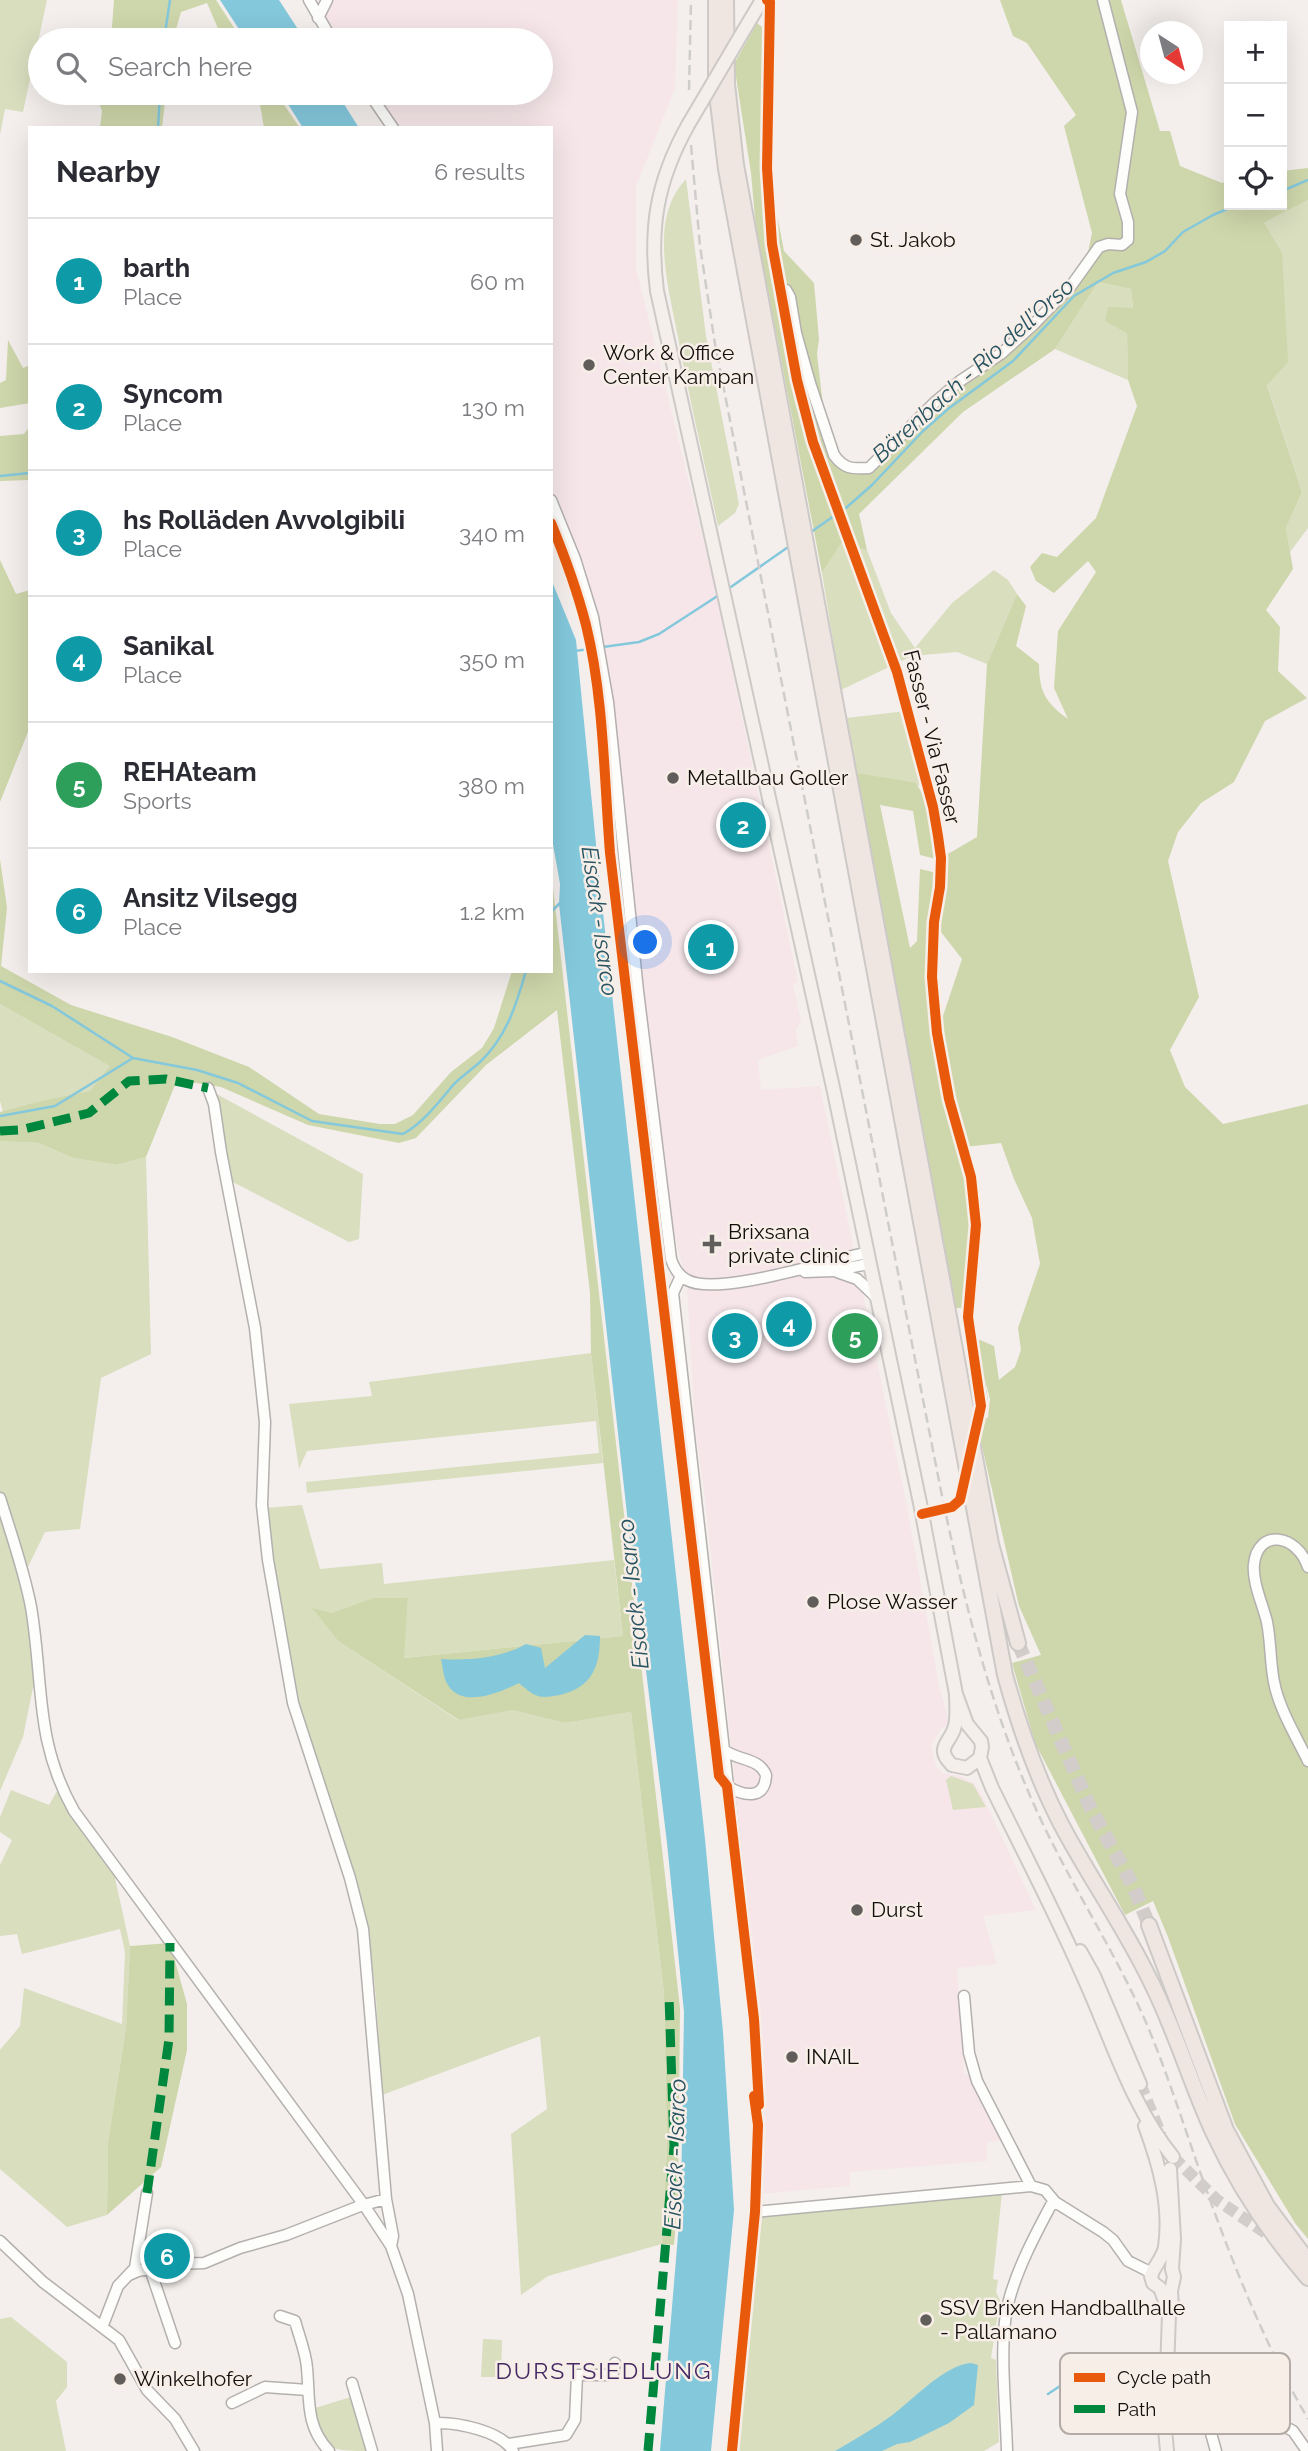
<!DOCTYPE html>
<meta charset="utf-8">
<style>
:root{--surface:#fff;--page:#f2f2f3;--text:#2b2b33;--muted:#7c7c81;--line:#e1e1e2;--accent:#615d5a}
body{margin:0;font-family:Raleway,sans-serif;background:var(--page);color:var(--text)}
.controls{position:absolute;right:21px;top:21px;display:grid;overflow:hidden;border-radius:0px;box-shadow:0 7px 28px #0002}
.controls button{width:63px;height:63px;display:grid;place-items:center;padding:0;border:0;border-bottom:2px solid var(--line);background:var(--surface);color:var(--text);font:35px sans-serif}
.compass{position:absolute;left:1140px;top:21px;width:63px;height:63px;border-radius:50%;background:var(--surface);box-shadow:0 7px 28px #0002;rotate:144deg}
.you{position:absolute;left:646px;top:943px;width:24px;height:24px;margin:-18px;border:5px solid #fff;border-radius:50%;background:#1a73e8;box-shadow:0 0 0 10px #1a73e833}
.badge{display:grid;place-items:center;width:46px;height:46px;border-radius:50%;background:var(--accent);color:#fff;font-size:23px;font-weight:700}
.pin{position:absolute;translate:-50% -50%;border:4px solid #fff;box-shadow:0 2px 7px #0006}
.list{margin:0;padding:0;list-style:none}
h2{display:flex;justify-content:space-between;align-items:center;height:91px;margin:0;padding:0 28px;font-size:30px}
h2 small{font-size:23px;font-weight:400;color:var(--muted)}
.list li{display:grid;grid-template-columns:46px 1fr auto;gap:21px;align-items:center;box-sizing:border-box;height:126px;padding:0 28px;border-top:2px solid var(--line)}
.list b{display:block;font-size:26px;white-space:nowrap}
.list p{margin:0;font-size:23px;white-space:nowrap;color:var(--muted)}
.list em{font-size:23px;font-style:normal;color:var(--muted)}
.icon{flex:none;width:38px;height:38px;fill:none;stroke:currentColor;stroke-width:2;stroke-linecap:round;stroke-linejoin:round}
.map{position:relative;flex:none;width:1308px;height:2451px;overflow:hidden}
.search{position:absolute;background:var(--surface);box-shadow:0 7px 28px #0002;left:28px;top:28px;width:525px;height:77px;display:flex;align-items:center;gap:18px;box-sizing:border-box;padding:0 24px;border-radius:38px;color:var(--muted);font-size:26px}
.panel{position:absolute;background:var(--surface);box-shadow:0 7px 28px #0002;left:28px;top:126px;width:525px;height:847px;border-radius:0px}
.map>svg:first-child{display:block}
</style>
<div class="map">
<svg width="1308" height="2451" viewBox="0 0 1308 2451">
<rect width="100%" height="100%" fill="#f4efec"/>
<path fill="#f6e6e9" d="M327 0H678L675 88 636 187V268L711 571 798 982 793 984 801 1021 796 1030 798 1046 758 1060 761 1090 820 1086 907 1507 939 1686 947 1713 948 1724 941 1729 931 1745 936 1766 942 1773 960 1776 974 1783 983 1797 1036 1910 983 1916 997 1964 957 1968 964 2074H971L1005 2140 987 2142V2161L850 2172V2186L760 2194 765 2102 764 2060 705 1498 695 1427 687 1285 660 1174 575 559 551 501V128H393L369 93H541V40H332L318 18Z"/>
<path fill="#d8debe" d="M0 0H47L23 112 5 109 0 135Z
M686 179 706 336 739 504 735 513 718 526C704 460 688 393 676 327 670 298 663 267 664 237 665 214 671 195 686 179Z
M1308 200V528L1290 552 1286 528 1302 492 1267 384 1264 223Z
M1098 282 1131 289 1133 309 1127 333 1128 380 1055 349Z
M841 542 867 550 891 613 915 648 952 603 994 570 1008 580 1017 594 987 664 957 652 912 656 841 690 822 573Z
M906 711 927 787 857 773 847 718Z
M0 1004 111 1066 90 1091 49 1099 3 1112 0 1101Z
M213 1092 363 1174 359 1239 349 1242 229 1180Z
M0 1141 39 1143 73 1158 117 1165 146 1157 151 1354 101 1378 80 1529 45 1532 24 1575 37 1667 23 1737 0 1791Z
M591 1353 603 1463 307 1493 306 1482 599 1453 596 1421 307 1451 299 1469 289 1404 372 1396 369 1382Z
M302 1505 320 1569 382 1563 384 1584 614 1560 623 1636 403 1658 408 1599 369 1600 385 1657 415 1665 441 1659 447 1685 422 1690 375 1658 350 1622 337 1612 332 1613 313 1609 338 1641 458 1720 512 1710 565 1723 631 1712 664 1993 667 2147 662 2244 548 2276 521 2295 511 2134 547 2109 540 2036 382 2095C378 2039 378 1980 365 1926 347 1850 314 1778 298 1702 285 1638 276 1573 265 1508Z
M951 1776 973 1784 986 1807 953 1810 946 1780Z
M11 1790 49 1805 57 1791 109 1851 130 1946 126 2028 108 2142 107 2215 67 2227 0 2169V2050L20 2026 24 1988 122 2024 125 1952 120 1929 22 1954 17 1934 0 1936V1865L12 1840 0 1832V1817Z
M1002 2193 993 2279 998 2280 996 2292 1000 2300 991 2358 996 2360 999 2442 984 2451H735L762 2215Z
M11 2317 67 2362V2387L56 2401 66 2451H0V2319Z
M483 2339 502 2340 501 2377H481Z
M351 2397 368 2451C326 2451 325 2449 315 2408Z"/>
<path fill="#ced6ab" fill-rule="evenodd" d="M114 0H216L242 40H223L207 3 181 12 173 40H111Z
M1000 0H1121L1160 131H1170L1180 166 1222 183 1229 180V205H1282V171L1308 168V200L1264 223 1282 253 1288 362 1267 385 1302 492 1286 528 1293 569 1266 610 1280 627 1278 671 1307 698 1265 721 1234 782 1201 803 1178 832 1168 861 1199 997 1170 1050 1185 1087 1223 1124 1308 1104V2239L1295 2223 1235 2124 1168 1937 1153 1901 1125 1915 1035 1743 1012 1663 1041 1655 1019 1606 975 1416 988 1418 990 1399 973 1337 994 1346 999 1380 1015 1367 1021 1350 1018 1328 1040 1264 1032 1218 1014 1179 1001 1143 964 1147 976 1225 968 1308H956L857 773 916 783 931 809 936 859 920 855 913 811 880 805 910 948 917 941 920 869 937 873 941 858 977 837 987 664 1017 594 1026 606 1016 646 1039 664C1039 692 1046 703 1068 719L1054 688 1058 631 1096 572 1088 561 1054 593 1036 581 1030 567 1042 553 1057 557 1096 518 1137 406 1128 380 1127 333 1105 321 1108 307 1133 308 1131 289 1098 282 1055 349 963 412 859 514 867 550 841 543 822 573 756 229 751 173 734 64 757 23 768 32 764 115 776 209 784 251 814 283 819 339 817 354 826 431 841 464 869 468 934 403 1002 353 1085 267 1092 233 1064 126 1076 115 1027 43 1013 36ZM934 923 962 959 938 1031Z
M99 93H166L162 128H100L102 111 98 100Z
M255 93H276L300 128H264L259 99Z
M8 340 23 368 30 365V403L0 408V383L6 380Z
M30 426V480L0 481V436L24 434Z
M0 560 16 594 30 590V727L0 802Z
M0 859 7 908 1 966 71 1005 172 1037 249 1067 319 1114 380 1124H395L413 1115 451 1072 482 1048 494 1028 512 971H551V870L680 2008 678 2200 674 2245 662 2244 667 2147 664 1993 631 1712 565 1723 512 1710 459 1720 338 1641 312 1608 332 1613 374 1598H408L404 1658 623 1636 591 1353 590 1293 557 1010 486 1065 416 1138 399 1143 308 1125 221 1087 177 1080 146 1157 117 1165 73 1158 39 1143 0 1141V1112L49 1099 90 1091 110 1066 0 1004Z
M170 1943 187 2004V2050L161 2167 107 2215 108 2142 126 2028 130 1946Z"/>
<path fill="#84c8dc" d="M220 0H279L305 40H246Z
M281 93H337L359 128H303Z
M551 579 576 640 600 885 705 1839 723 2032 734 2210 711 2451H660L681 2199 684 2012 667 1843 628 1523 559 904 560 884 551 833Z
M585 1635 600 1636C600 1667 592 1687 560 1695 554 1696 543 1698 538 1696 531 1694 524 1687 519 1683 501 1692 462 1709 448 1685 443 1678 443 1667 441 1659 469 1661 502 1658 526 1644L541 1648 545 1668Z
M971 2363 978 2365 974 2405 949 2423 910 2442 897 2444 882 2451H835C854 2440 873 2429 891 2416 913 2400 944 2365 971 2363Z"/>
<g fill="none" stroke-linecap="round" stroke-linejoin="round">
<path stroke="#84c8dc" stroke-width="2.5" d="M164 40 170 0
M158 128 160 93
M1282 191 1308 180
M0 476 30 473
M808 534 847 507 872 485 923 431 948 409 1013 361 1074 296 1113 273 1146 262 1165 251 1183 232 1213 215 1237 205
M728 589 791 545
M603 647 639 642 659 634 719 595
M575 651 596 648
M551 912 561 902
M0 981 52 1006 133 1058 197 1070 238 1083 312 1121 403 1134C424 1122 439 1102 454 1084 462 1076 471 1070 479 1063 506 1038 516 1006 526 971
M0 1116 55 1106 133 1058
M1172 2356C1196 2355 1215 2351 1237 2363 1250 2369 1260 2385 1274 2386
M1048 2394 1108 2354 1162 2356"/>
<path stroke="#d2cdca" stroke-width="10" stroke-dasharray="10 5" stroke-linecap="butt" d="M960 1500 966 1473"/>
<path stroke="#d2cdca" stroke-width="12" stroke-dasharray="12 6" stroke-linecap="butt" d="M1140 2084 1161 2135
M1173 2157 1217 2200 1276 2240"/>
<path stroke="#d2cdca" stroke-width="14" stroke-dasharray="14 7" stroke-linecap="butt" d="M1018 1643 1090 1807 1133 1886 1149 1925"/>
<defs>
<path id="minor" d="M309 0 332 40
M767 0 770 2 767 168 772 244 797 380 813 442 897 672 933 807 938 836 941 858 940 887 934 922 932 977 937 1033 945 1081 971 1177 976 1225 968 1317 981 1398 979 1416
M318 18 327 0
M369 93 393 128
M779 289 786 290 790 297 796 333 810 383 834 455C844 469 852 469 869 468L934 403 960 381 1002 353 1033 325 1071 286 1099 247 1108 244 1122 245 1128 240V222L1120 194 1132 112 1103 0
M551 500 575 559 593 617 608 702 638 991 671 1259C674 1268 679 1276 687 1280 717 1297 830 1260 866 1253
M208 1088 214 1104 221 1152 255 1328 265 1422 262 1505 268 1560 293 1703 350 1878 363 1929 386 2199 393 2236 391 2246
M805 1272 833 1271 868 1264
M837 1272 857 1279 876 1297
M681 1276 673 1293 754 2019 759 2105
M0 1498C11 1534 24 1570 31 1607 44 1684 34 1740 74 1811L364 2205 391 2246 408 2294 435 2423 437 2451
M922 1514 952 1507 960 1500
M1308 1567C1297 1534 1258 1528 1254 1564 1252 1582 1263 1605 1267 1622 1271 1642 1270 1662 1274 1682 1279 1709 1296 1736 1308 1761
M723 1749C736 1761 759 1757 766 1775 765 1801 743 1796 727 1786
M964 1996 969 2053 977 2081 1031 2186
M755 2212 1031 2186 1045 2190 1055 2202 1103 2232 1113 2240 1128 2261 1152 2273
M0 2241 43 2282 119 2340 147 2390 175 2419 194 2451
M150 2269 175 2343
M129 2275 138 2271 174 2264 204 2263 240 2248 286 2235 360 2206 386 2199
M280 2316 295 2321C299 2336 306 2353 307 2368 310 2400 305 2425 329 2451
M103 2325 118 2286 135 2268 147 2193
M352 2383 372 2451
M232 2403 265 2387 308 2390
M1267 2410 1274 2421 1293 2431 1307 2451
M1207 2419 1216 2451
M435 2423C457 2422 501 2431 513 2451
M509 2444 566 2435 575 2420 577 2375H608L613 2373 615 2363
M1007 2451C1006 2407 998 2340 1009 2300 1018 2267 1035 2235 1051 2205L1055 2202"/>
<path id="major" d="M744 30 762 0
M688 125C657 181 649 227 657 291L834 1092 920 1503 956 1694 967 1724 981 1741 982 1747 980 1758 967 1768 952 1765C935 1748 949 1744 954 1729 958 1719 956 1705 956 1694
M980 1758 992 1788C1023 1851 1055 1912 1083 1976 1111 2037 1130 2104 1173 2157
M1080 1951 1094 1976 1140 2084
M1145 2126C1159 2164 1171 2205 1165 2247 1163 2258 1154 2266 1151 2276L1153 2283 1160 2288 1167 2306
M1167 2451 1165 2429 1169 2314 1172 2307 1171 2291 1174 2277 1172 2269 1174 2239 1170 2169"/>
<path id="highway" d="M716 0V86L726 169 1005 1675C1019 1726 1036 1776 1061 1824 1089 1877 1124 1926 1150 1980 1175 2029 1190 2082 1213 2132 1238 2186 1269 2233 1308 2278
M726 0 727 84 736 165 991 1544 1018 1643
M1149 1925 1226 2130 1267 2206 1308 2261"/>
</defs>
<use href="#minor" stroke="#b4b0ad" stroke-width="13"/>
<use href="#major" stroke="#ccc9c7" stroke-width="16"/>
<use href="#highway" stroke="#ccc9c7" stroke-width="18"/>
<use href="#minor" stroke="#fdfdfc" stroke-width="10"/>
<use href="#major" stroke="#f5efec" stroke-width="12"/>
<use href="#highway" stroke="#efe6e1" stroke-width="14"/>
<path stroke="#cfcdcc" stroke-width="2.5" stroke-dasharray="10 5" stroke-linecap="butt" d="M689 90 691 0
M691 145 700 246 715 344 942 1496C965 1606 993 1718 1041 1820 1074 1890 1117 1955 1148 2027 1167 2073 1182 2120 1198 2166 1228 2252 1262 2340 1308 2419"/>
<defs>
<path id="major-bridge" d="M688 125 744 30"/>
</defs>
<use href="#major-bridge" stroke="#ccc9c7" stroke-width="16" stroke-linecap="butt"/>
<use href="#major-bridge" stroke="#f5efec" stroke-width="12"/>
<path stroke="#00873e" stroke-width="9" stroke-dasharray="18 9" stroke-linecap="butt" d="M0 1131 20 1130 89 1113 129 1081 166 1079 208 1088
M147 2193 169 2039 170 1943
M648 2451 674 2146 669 1996"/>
<defs>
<path id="cycleway" d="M767 0 770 2 767 168 772 244 797 380 813 442 897 672 933 807 938 836 941 858 940 887 934 922 932 977 937 1033 949 1099 971 1177 976 1225 968 1317 981 1406 960 1500 952 1507 922 1514
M551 523C565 557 577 590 586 625 604 698 604 778 610 853L719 1776 727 1786 754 2019 759 2105
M732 2451 755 2212 758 2125 754 2096"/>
</defs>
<use href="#cycleway" stroke="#f8eee8" stroke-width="15"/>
<use href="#cycleway" stroke="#e8590c" stroke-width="10"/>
</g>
<g fill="#615d5a" stroke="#f8eee8" stroke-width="2.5">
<circle cx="856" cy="240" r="7"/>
<circle cx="589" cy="365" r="7"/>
<circle cx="673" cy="778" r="7"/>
<path d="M708.5 1233.5h7v7h7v7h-7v7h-7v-7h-7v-7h7z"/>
<circle cx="813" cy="1602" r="7"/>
<circle cx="857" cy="1910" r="7"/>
<circle cx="792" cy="2057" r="7"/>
<circle cx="926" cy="2320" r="7"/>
<circle cx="120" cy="2379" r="7"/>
</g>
<g text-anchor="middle" stroke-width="5" stroke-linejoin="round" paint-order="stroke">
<g font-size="21" fill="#120f0c" stroke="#f8eee8" text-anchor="start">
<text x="870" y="247">St. Jakob</text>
<text x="603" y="360">Work &amp; Office<tspan x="603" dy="24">Center Kampan</tspan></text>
<text x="687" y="785">Metallbau Goller</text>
<text x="728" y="1239">Brixsana<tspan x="728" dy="24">private clinic</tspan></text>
<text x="827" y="1609">Plose Wasser</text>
<text x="871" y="1917">Durst</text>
<text x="806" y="2064">INAIL</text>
<text x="940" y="2315">SSV Brixen Handballhalle<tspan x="940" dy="24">- Pallamano</tspan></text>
<text x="134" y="2386">Winkelhofer</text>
</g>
<g font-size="21" fill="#120f0c" stroke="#f8eee8">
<text transform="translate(932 737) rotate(76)" y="7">Fasser - Via Fasser</text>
</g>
<g font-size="23" font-style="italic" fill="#285361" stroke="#f8eee8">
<text transform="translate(973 370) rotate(-42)" y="8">Bärenbach - Rio dell’Orso</text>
<text transform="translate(600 921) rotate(82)" y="8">Eisack - Isarco</text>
<text transform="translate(633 1594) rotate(-96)" y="8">Eisack - Isarco</text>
<text transform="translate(675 2154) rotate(-88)" y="8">Eisack - Isarco</text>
</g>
<g font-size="23" letter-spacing="2" fill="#432a64" stroke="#f8eee8">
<text x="604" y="2379">DURSTSIEDLUNG</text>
</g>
</g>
<rect x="1060" y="2353" width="230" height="81" rx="10" fill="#f8eee8" stroke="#b3aba6" stroke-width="2"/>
<rect x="1074" y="2373" width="31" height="9" fill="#e8590c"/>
<rect x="1074" y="2405" width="31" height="8" fill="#00873e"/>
<g font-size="19" fill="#120f0c">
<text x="1117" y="2384">Cycle path</text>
<text x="1117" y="2416">Path</text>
</g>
</svg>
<div class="controls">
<button>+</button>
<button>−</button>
<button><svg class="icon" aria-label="locate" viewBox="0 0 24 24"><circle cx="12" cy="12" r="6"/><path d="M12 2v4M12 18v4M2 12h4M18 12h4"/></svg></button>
</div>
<svg class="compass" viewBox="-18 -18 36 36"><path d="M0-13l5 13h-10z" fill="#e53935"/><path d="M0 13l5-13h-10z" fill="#7c7c81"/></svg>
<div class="you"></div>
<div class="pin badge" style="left:711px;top:947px;background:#0f9aa8">1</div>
<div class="pin badge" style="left:743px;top:825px;background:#0f9aa8">2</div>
<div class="pin badge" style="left:735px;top:1336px;background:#0f9aa8">3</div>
<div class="pin badge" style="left:789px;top:1324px;background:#0f9aa8">4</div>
<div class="pin badge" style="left:855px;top:1336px;background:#2e9e5b">5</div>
<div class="pin badge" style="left:167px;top:2256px;background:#0f9aa8">6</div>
<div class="search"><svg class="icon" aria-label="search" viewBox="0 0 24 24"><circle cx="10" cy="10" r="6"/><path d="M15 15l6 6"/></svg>Search here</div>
<section class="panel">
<h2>Nearby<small>6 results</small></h2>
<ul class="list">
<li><span class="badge" style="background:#0f9aa8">1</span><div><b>barth</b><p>Place</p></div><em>60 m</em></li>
<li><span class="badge" style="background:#0f9aa8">2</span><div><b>Syncom</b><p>Place</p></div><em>130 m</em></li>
<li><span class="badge" style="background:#0f9aa8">3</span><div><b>hs Rolläden Avvolgibili</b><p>Place</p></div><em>340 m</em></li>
<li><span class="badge" style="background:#0f9aa8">4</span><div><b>Sanikal</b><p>Place</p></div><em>350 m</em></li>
<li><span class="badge" style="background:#2e9e5b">5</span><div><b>REHAteam</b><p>Sports</p></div><em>380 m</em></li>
<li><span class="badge" style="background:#0f9aa8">6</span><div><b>Ansitz Vilsegg</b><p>Place</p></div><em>1.2 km</em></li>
</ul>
</section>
</div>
